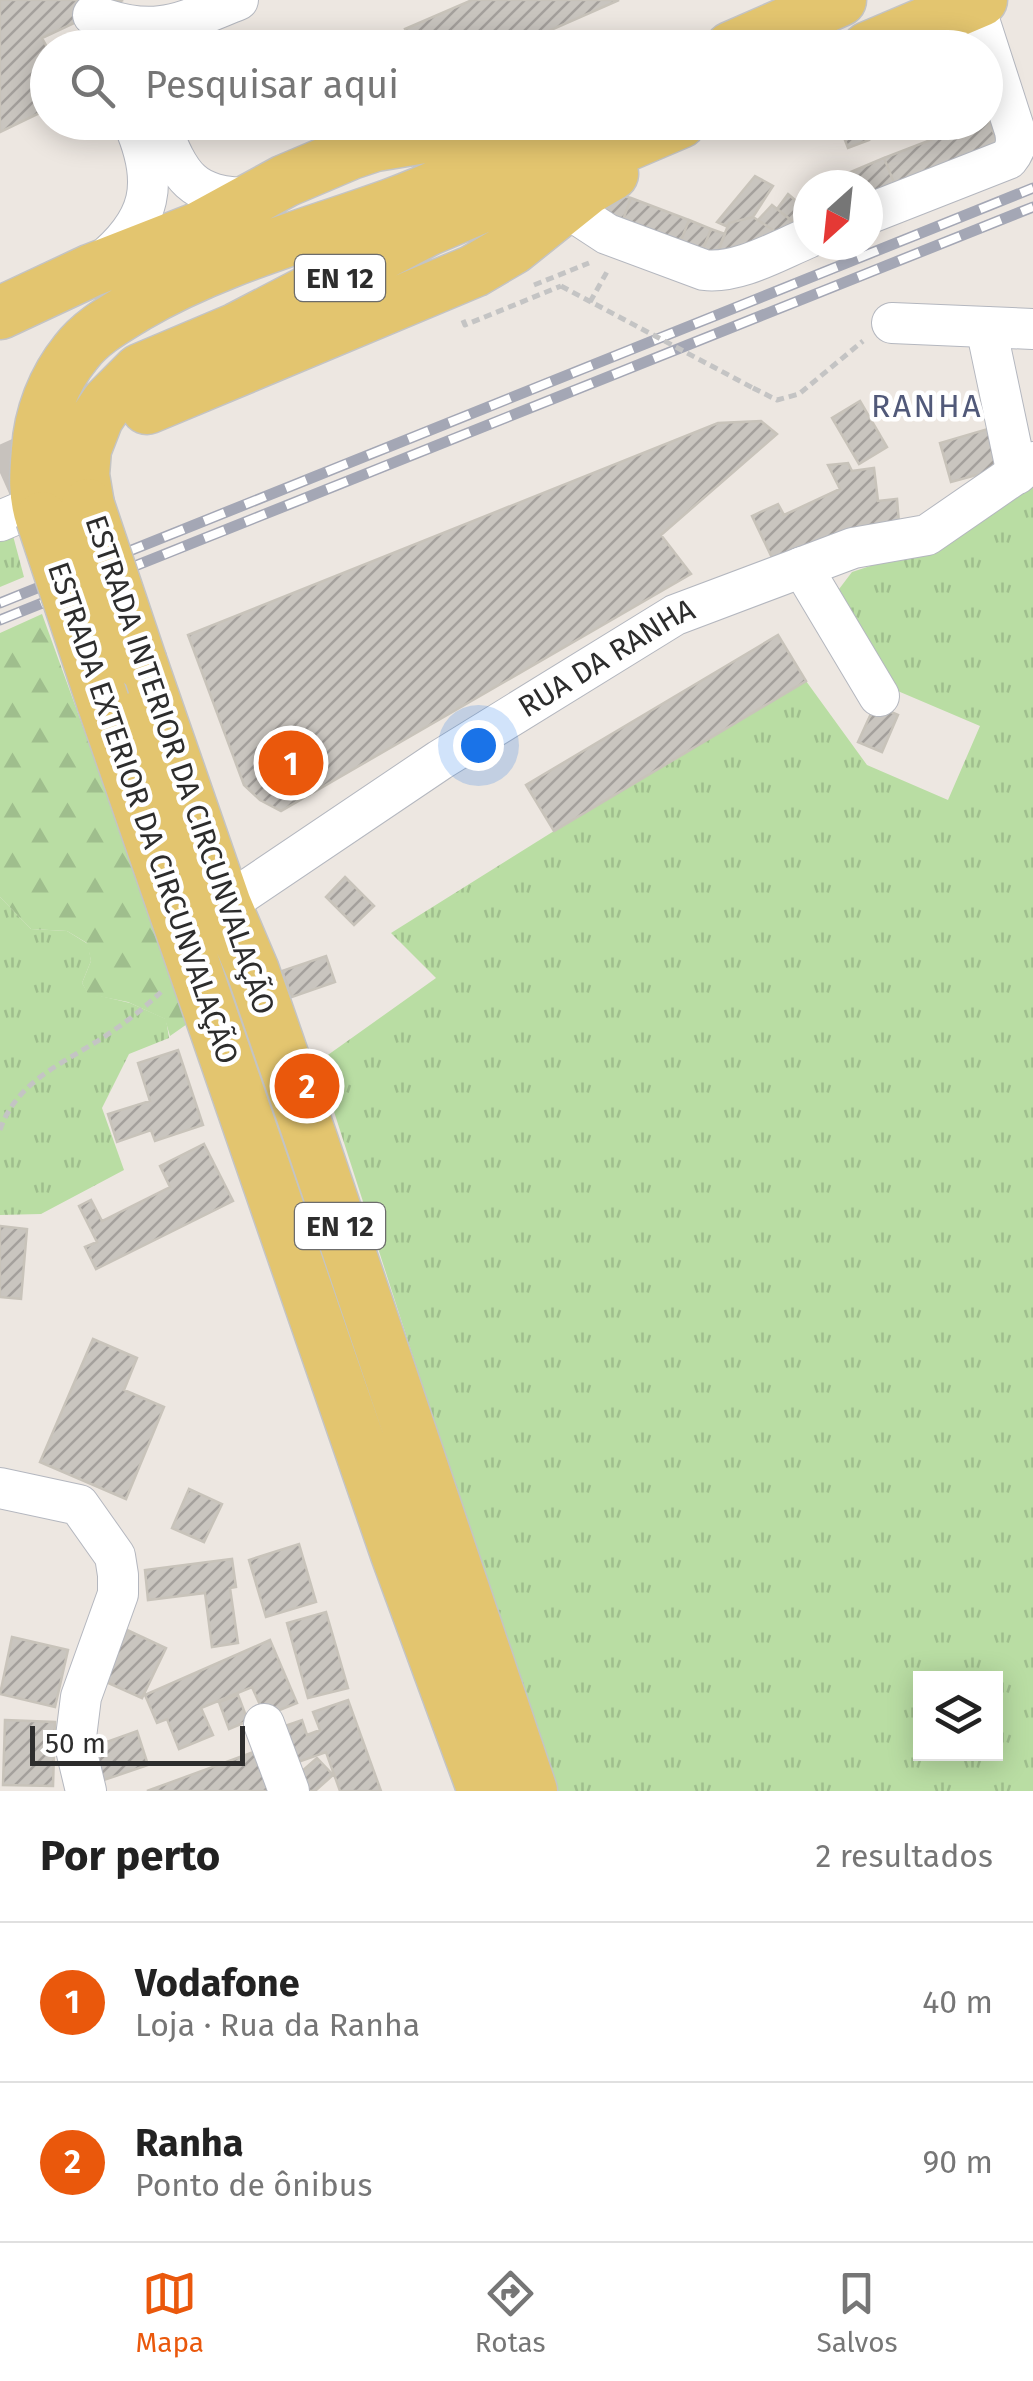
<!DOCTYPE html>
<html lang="pt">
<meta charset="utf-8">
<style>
:root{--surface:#fff;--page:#f2f2f2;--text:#222;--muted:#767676;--line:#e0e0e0;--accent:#ea580c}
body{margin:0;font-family:"Fira Sans",sans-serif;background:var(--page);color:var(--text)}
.controls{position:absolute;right:30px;bottom:30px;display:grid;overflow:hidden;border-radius:0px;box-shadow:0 5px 25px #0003}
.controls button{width:90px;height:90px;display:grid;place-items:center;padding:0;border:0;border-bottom:2px solid var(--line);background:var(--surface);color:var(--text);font:50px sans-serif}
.compass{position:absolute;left:793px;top:170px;width:90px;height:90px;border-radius:50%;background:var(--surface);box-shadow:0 5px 25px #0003;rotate:207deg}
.scale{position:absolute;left:30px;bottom:25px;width:215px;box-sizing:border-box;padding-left:10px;border:5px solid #2d2d2d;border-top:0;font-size:28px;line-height:35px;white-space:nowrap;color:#2d2d2d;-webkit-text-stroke:8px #fff;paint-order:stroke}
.you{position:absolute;left:478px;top:745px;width:35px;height:35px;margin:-25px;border:8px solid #fff;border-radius:50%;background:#1a73e8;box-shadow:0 0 0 15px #1a73e833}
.badge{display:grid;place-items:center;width:65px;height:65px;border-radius:50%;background:var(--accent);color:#fff;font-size:32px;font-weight:700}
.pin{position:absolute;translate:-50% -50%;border:5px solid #fff;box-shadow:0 2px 10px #0006}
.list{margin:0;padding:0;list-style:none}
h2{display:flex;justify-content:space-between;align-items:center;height:130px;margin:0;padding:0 40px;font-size:42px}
h2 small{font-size:32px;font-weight:400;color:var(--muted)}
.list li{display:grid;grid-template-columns:65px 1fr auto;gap:30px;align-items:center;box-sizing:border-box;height:160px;padding:0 40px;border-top:2px solid var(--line)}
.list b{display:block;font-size:38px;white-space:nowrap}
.list p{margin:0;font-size:32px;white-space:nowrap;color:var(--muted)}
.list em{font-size:32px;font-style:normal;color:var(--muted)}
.icon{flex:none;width:55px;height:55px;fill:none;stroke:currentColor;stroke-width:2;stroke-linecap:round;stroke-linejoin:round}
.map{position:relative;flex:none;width:1033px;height:1791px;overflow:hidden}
.search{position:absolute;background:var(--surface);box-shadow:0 5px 25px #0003;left:30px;right:30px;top:30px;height:110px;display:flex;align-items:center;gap:25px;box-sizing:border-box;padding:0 35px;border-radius:55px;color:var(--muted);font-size:38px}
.sheet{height:450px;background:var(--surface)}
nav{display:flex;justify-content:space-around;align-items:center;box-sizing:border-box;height:140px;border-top:2px solid var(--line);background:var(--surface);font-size:28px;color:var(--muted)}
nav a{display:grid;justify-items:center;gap:5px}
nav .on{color:var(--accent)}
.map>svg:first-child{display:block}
</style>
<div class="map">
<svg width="1033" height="1791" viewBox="0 0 1033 1791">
<defs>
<pattern id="grass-tufts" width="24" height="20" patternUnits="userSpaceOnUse" patternTransform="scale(2.5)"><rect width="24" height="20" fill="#b9dda3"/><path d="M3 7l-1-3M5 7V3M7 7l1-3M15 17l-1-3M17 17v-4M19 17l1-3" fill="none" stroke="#9fbe8d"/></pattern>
<pattern id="forest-firs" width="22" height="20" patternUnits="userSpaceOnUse" patternTransform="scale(2.5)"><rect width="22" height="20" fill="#b9dda3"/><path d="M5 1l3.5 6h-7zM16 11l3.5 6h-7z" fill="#9fbe8d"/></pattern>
<pattern id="building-hatch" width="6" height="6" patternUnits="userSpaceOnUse" patternTransform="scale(2.5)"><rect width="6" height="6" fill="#c9c5bf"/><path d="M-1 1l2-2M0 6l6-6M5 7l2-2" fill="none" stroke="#a4a09c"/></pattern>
</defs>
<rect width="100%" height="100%" fill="#ede7e1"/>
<path fill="url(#grass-tufts)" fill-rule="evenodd" d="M1033 486V1791H553L318 1062 436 978 391 933 554 831 806 681 867 765 948 800 980 726 886 686 833 597 852 572 925 548ZM920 1678H996V1754H920Z
M12 532 24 577 0 587V537Z
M0 897 31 929 67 931 88 944 91 961 82 983 88 993 130 1003 166 1019 169 1038 129 1054 102 1108 124 1170 41 1214 0 1215Z"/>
<path fill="url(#forest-firs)" d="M42 614 190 1022 170 1036 165 1019 128 1002 88 994 82 983 91 961 87 943 67 931 31 929 0 897V633Z"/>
<path fill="url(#building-hatch)" stroke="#c8c3ba" stroke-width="2.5" d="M0 0H123L42 38 48 49V109L0 132Z
M472 0H619L510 48H413L405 29Z
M988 118 1002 154 899 195 884 158 977 122H986Z
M838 122H862L869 140 848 148Z
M884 158 899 195 868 207V185H820Z
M755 176 773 186 753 217 729 223 728 227 717 222Z
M617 194 631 198 620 228 590 208Z
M788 194 808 211V230L805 231 777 209Z
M631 198 689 220 677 251 620 228Z
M772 205 805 231 776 232 758 220Z
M753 217 776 232 713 263 729 223Z
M689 220 711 229 699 259 677 251Z
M711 229 725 234 715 260 701 254Z
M860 401 887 447 859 464 832 418Z
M761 421 777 434 661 535 691 574 281 811 260 800 244 785 188 635 718 423Z
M998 426 1010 466 951 482 940 443Z
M848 463 852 471 874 468 878 501 897 499 899 523 776 566 752 516 778 504 784 515 840 489 828 465Z
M778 635 806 681 554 831 526 785Z
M875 705 898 715 882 752 858 742Z
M345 877 374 906 354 925 326 897Z
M326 956 335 982 292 997 282 971Z
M178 1050 203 1125 155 1141 151 1130 117 1142 108 1114 150 1101 138 1063Z
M204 1144 233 1201 96 1269 85 1247 97 1242 79 1206 91 1200 102 1221 170 1187 160 1166Z
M0 1226 27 1229 21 1299 0 1297Z
M93 1339 137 1358 124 1390 164 1407 126 1499 40 1462Z
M189 1489 222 1504 204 1542 172 1528Z
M299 1544 316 1602 266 1617 249 1560Z
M232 1559 236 1587 230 1588 238 1643 212 1647 205 1593 148 1600 145 1570Z
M326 1612 348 1688 308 1698 287 1623Z
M127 1630 166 1648 142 1698 104 1681Z
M12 1637 68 1650 55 1707 0 1694Z
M270 1640 297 1703 265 1716 252 1687 201 1708 213 1735 179 1749 167 1719 157 1723 145 1695Z
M238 1695 248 1721 229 1729 219 1702Z
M348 1700 381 1791H340L326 1752 290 1765 276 1729 302 1720 307 1735 320 1730 313 1712Z
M5 1720 55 1722 53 1786 3 1785Z
M137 1731 148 1765 98 1782 87 1749Z
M259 1750 274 1791H147Z
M317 1758 333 1775 315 1791H304L293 1779Z"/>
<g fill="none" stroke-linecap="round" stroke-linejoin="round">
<path stroke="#c7c2bd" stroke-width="52" stroke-dasharray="52 26" stroke-linecap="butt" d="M0 473 76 439"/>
<defs>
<g id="minor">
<path d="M93 15C156 39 180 23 238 0"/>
<path d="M158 122C181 177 189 198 253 198"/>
<path d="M576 198 578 215 607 234 704 270C738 274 777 251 808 238"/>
<path d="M868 214 1008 159C1016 149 1017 143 1015 131L974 4"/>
<path d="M100 263C152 221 160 183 133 122"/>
<path d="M892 323 1033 329"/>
<path d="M986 327 1017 474"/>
<path d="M0 521 38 505"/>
<path d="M802 567 879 696"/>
<path id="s1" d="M225 905 440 760 675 615 853 548 927 535 1033 462"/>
<path d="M0 1488 79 1505 115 1556 118 1575V1594L81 1697 75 1745 86 1791"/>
<path d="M264 1724 289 1791"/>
</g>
<path id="major" d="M731 48 840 0
M868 48 981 0
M0 313 92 270 197 229 285 181 351 153 375 145 515 122
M147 408 474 271 513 248 588 188 612 174
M88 505 83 475 85 449 97 418 107 403 140 370 237 329 427 230 680 122
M42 518C34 496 36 473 38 450 40 415 54 379 76 352 91 332 115 319 136 306 216 259 305 236 391 205 452 183 512 150 571 122
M141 663 225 905 253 971 310 1136 531 1791
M103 702 397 1554 484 1791"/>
</defs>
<use href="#minor" stroke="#b4b7bf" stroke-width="42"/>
<use href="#major" stroke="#c4c4c4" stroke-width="55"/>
<path stroke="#c4c4c4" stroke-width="5" stroke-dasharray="8 5" stroke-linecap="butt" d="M534 285 589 263
M590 302 608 270
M463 320 465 325 561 286
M753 388 777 400 799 394 863 341
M0 1130C15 1086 53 1068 91 1045 116 1030 140 1012 161 992"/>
<use href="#minor" stroke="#fff" stroke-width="40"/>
<use href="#major" stroke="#e3c56f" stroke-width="52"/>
<defs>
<path id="rail" d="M0 603 1033 188
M0 620 1033 207"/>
</defs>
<use href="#rail" stroke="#a4a7b5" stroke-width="11"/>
<use href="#rail" stroke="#fff" stroke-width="8" stroke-dasharray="22" stroke-linecap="butt"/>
<defs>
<path id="major-bridge" d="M88 505 141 663
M42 518 103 702"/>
</defs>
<use href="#major-bridge" stroke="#c4c4c4" stroke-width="55" stroke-linecap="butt"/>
<path stroke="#c4c4c4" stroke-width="5" stroke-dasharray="8 5" stroke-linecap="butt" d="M561 286 753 388"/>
<use href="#major-bridge" stroke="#e3c56f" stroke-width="52"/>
</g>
<g text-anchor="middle" stroke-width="9" stroke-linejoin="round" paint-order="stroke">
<g fill="#fff" stroke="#6c6c6c" stroke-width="2.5">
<rect x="295" y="255" width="90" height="46" rx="8"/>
<rect x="295" y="1203" width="90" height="46" rx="8"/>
</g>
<g font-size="28" font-weight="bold" fill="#2d2d2d">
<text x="340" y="288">EN 12</text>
<text x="340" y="1236">EN 12</text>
</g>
<g font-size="30" fill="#2d2d2d" stroke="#fff">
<text dy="10" stroke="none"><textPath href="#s1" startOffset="455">RUA DA RANHA</textPath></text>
<text transform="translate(180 765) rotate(71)" y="10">ESTRADA INTERIOR DA CIRCUNVALAÇÃO</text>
<text transform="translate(143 813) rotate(71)" y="10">ESTRADA EXTERIOR DA CIRCUNVALAÇÃO</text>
</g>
<g font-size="32" letter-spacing="2.5" fill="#515979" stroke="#fff">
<text x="927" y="417">RANHA</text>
</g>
</g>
</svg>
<div class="controls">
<button><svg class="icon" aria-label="layers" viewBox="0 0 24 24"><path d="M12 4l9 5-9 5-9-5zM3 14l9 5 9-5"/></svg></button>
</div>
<svg class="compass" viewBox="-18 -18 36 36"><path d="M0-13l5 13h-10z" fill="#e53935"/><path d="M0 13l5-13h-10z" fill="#767676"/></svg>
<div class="scale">50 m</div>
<div class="you"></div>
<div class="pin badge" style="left:291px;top:763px">1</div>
<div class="pin badge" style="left:307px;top:1086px">2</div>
<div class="search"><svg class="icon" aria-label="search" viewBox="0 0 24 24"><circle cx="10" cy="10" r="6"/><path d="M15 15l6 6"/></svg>Pesquisar aqui</div>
</div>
<section class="sheet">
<h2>Por perto<small>2 resultados</small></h2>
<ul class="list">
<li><span class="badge">1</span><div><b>Vodafone</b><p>Loja · Rua da Ranha</p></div><em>40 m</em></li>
<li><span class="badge">2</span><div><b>Ranha</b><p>Ponto de ônibus</p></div><em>90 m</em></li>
</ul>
</section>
<nav>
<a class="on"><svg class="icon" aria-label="map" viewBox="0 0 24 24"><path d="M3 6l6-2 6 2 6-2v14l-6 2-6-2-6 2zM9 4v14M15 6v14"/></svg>Mapa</a>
<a><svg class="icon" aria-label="directions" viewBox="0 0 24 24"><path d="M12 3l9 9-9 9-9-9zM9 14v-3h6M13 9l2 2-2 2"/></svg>Rotas</a>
<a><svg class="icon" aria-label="saved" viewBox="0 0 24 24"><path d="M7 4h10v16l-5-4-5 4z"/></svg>Salvos</a>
</nav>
